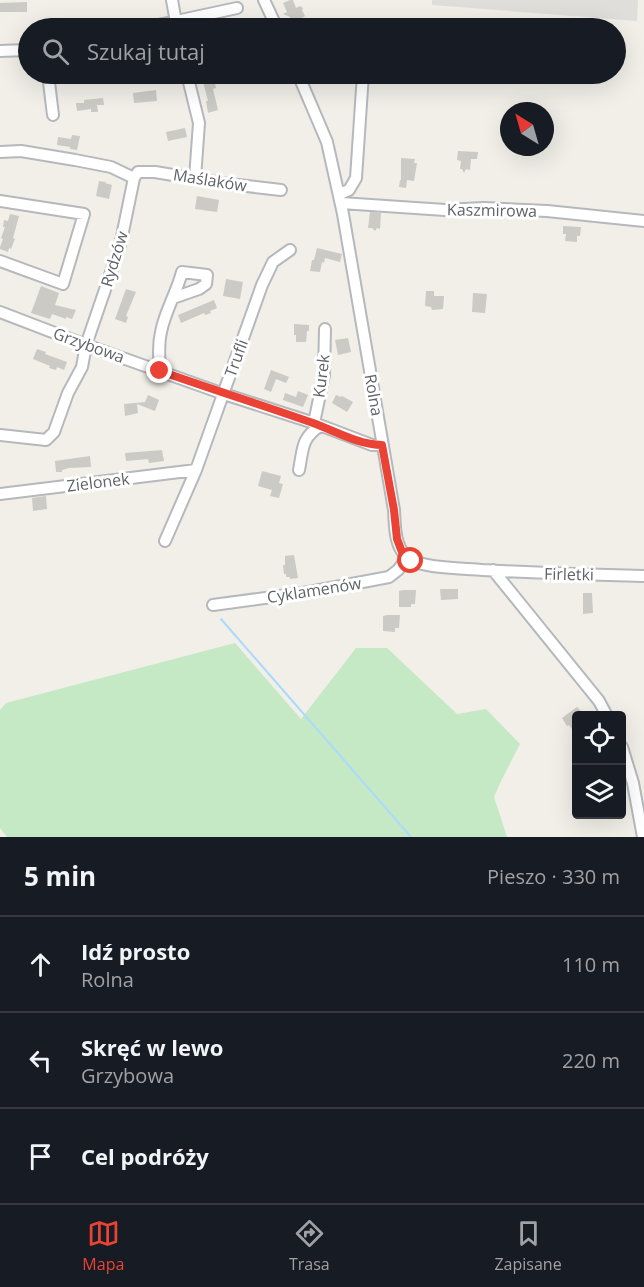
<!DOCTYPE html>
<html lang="pl">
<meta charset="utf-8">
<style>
:root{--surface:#171b24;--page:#242831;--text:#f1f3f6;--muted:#9ea1a6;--line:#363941;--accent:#ea4335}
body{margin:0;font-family:"Open Sans",sans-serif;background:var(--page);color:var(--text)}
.controls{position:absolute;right:18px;bottom:18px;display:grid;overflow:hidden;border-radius:6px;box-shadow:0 6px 24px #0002}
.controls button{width:54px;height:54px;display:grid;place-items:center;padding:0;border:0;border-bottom:2px solid var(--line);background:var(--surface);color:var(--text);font:30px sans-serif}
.compass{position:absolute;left:500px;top:102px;width:54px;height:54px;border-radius:50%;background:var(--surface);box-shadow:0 6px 24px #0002;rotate:323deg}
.stop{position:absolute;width:18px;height:18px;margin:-14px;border:4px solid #ea4335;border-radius:50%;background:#fff}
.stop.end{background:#ea4335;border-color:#fff;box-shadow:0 2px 6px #0008}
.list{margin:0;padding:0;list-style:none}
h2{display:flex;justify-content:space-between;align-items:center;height:78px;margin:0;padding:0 24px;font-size:26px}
h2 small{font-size:20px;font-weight:400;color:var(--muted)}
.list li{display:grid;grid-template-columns:39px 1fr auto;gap:18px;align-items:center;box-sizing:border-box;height:96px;padding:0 24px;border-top:2px solid var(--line)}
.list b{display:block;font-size:22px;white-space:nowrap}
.list p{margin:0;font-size:20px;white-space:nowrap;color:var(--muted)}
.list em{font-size:20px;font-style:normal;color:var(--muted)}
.icon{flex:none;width:33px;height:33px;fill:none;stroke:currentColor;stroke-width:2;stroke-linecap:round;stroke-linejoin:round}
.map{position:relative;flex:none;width:644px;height:837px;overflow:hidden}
.search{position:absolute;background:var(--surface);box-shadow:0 6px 24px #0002;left:18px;right:18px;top:18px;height:66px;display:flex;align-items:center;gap:15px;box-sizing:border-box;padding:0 21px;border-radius:33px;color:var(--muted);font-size:22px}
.sheet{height:366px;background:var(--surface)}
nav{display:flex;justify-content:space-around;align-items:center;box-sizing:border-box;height:84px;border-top:2px solid var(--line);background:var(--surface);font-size:16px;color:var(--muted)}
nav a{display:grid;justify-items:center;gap:3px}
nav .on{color:var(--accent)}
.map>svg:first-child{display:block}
</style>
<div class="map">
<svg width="644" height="837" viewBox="0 0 644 837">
<rect width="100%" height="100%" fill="#f1efe8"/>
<path fill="#e0deda" d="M432 0H638L637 21 432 5Z"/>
<path fill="#c5e8c5" d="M235 643 301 719 356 648H387L457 714 486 709 520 744 501 781 494 797 507 837H7L0 828V710L6 703Z"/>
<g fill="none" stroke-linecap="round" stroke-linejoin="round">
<path stroke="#aadaff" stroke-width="2" d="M221 619 411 837"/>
</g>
<path fill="#cccac5" d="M290 0H293L296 8 300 6 303 8 302 10 305 16 299 20 288 24 290 17 283 14 287 12 283 3Z
M27 2V12H0V3Z
M215 75 217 82 215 83 216 88 213 89 218 110 208 113 206 101H208L202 78Z
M156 90 157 101 134 103 133 93Z
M103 98 104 105H97L98 112H91V109L77 111 76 103H84V100Z
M185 128 187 137 168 141 166 132Z
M72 135 80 136 77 150 70 149V147L57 145 58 137 71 139Z
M458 151 478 152 477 159H471L470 170 466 169 464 173 462 169H460L461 161 457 160Z
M401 158 415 159 414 163H417L414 181 407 180 406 188 399 187 400 180H401Z
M99 181 106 182 105 183 112 185 109 199 96 196Z
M197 196 219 200 217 212 195 209Z
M370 212 381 213 380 229 377 228 375 231 372 228H368Z
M10 214 19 216 13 238 15 239 11 249 9 248 8 252 0 249V247L3 239 1 238 5 227H3L4 220 8 221Z
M563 226 581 227 580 236H577V242L565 241 566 234H563Z
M317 248 342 254 340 262 325 258 324 263 322 262 320 272 310 271 312 260H314Z
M226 279 243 282 240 299 223 296Z
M41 286 59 293 55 305 76 310 72 319 66 317V319L52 314 50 319 31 313Z
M126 289 136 292 126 316 128 317 126 323 115 319Z
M426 291H434V296H444L443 309 432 310 431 307 425 306Z
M473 293 487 294 485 313 472 312Z
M214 300 217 308 210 311 211 313 205 315 204 313 181 323 178 315Z
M294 324 309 325V331H307L306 342H296V335H294Z
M348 338 351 352 338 355 335 340Z
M37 349 46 352 45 354 67 362 64 370 57 367 56 370 49 368 50 366 33 359Z
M271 370 289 377 286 383 276 379 271 392 264 389Z
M298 391 308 395 303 407 283 400 285 393 296 397Z
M148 395 159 400 155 411 137 404 138 413 125 416 124 404 145 402Z
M336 395 341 397 342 396 353 402 347 412 332 403Z
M162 450 164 461 149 463 148 459 126 461 125 453Z
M90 456 91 467 69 468 62 470V472H56L55 461Z
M262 471 281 476 279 483 283 484 279 498 270 496 272 490 258 486Z
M46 496 47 509 33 511 32 498Z
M294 555 298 578 290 579V577H286V574H284L283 565H285V556Z
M440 589H458V599L441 600Z
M403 590H416L415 604H411V607H399V591Z
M583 593H592L593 613 583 614Z
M387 615H400L399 628H395V632L383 631V616Z
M577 707 582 712 576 716V726L572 729 569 725 567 726 562 718Z"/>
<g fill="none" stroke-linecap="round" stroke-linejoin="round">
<defs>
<path id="minor" d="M172 0 177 28
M264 0 277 28
M144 28 237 8
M0 51 28 50
M48 74 53 115
M187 74 199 123 195 178
M298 74 327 142 343 214 394 510C395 525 394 546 407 557 420 569 465 568 483 570 537 573 590 575 644 576
M0 152 21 151 75 160 111 167 134 178
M339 194 349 190 356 178 363 74
M0 201 84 214 63 284 0 261
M341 203 445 210 484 208 547 211 644 221
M0 312 86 345 224 394 314 423 372 445H382
M160 371C159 357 158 345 161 332 165 311 177 292 182 272L207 275 206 284 199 289 173 298
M314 423 324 375 325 329
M0 435 46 440 54 432 68 393 82 367 86 345 120 246 134 178 138 172H155L221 183 281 190
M299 470C303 450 301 438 320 426
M0 494 196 470
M165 541 196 470 262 285 273 262 290 250
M493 570 599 701 607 716
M213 605 309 592 389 577 398 570 407 558
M622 747 633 783 643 837"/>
</defs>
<use href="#minor" stroke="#b5b8bc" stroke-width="14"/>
<use href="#minor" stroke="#fff" stroke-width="10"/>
</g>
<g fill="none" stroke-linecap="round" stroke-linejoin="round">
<path stroke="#ea4335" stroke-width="8" d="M160 371C211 389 262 405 313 423 335 431 359 445 382 445L394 510 397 539 402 552 411 561"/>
</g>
<g text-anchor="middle" stroke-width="6" stroke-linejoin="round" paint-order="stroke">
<g font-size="16" fill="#5f6368" stroke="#fff">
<text transform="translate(210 180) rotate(9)" y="6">Maślaków</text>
<text transform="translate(492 210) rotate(1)" y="6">Kaszmirowa</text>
<text transform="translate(114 259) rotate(-73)" y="6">Rydzów</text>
<text transform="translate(89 345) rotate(20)" y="6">Grzybowa</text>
<text transform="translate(236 358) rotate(-70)" y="6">Trufli</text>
<text transform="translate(321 376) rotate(-83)" y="6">Kurek</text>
<text transform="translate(374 395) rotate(80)" y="6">Rolna</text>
<text transform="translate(98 482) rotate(-7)" y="6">Zielonek</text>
<text transform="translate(569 574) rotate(1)" y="6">Firletki</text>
<text transform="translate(314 590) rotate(-9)" y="6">Cyklamenów</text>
</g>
</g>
</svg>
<div class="controls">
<button><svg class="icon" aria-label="locate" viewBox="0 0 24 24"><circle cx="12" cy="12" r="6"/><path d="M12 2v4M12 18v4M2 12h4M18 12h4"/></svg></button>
<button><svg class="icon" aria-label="layers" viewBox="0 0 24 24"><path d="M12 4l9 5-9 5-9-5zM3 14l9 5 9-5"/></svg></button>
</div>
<svg class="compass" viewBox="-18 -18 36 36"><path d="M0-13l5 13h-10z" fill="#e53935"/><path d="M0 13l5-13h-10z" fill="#9ea1a6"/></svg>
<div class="stop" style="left:411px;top:561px"></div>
<div class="stop end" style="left:160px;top:371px"></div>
<div class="search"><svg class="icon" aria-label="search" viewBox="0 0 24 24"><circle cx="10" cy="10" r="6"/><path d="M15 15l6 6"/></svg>Szukaj tutaj</div>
</div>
<section class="sheet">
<h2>5 min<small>Pieszo · 330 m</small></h2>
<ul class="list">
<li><svg class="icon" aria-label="ahead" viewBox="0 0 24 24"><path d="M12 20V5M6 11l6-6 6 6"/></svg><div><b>Idź prosto</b><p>Rolna</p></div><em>110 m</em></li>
<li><svg class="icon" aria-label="left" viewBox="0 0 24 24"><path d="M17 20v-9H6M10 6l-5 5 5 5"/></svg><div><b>Skręć w lewo</b><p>Grzybowa</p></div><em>220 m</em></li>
<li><svg class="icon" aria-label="arrive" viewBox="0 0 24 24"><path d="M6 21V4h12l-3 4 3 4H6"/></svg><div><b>Cel podróży</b></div></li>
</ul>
</section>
<nav>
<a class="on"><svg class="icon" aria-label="map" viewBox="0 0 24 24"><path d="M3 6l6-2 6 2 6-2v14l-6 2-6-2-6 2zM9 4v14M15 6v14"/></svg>Mapa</a>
<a><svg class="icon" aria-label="directions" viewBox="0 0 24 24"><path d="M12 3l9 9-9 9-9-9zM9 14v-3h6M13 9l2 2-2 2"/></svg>Trasa</a>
<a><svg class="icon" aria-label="saved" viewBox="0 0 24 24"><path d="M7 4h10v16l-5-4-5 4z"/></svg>Zapisane</a>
</nav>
